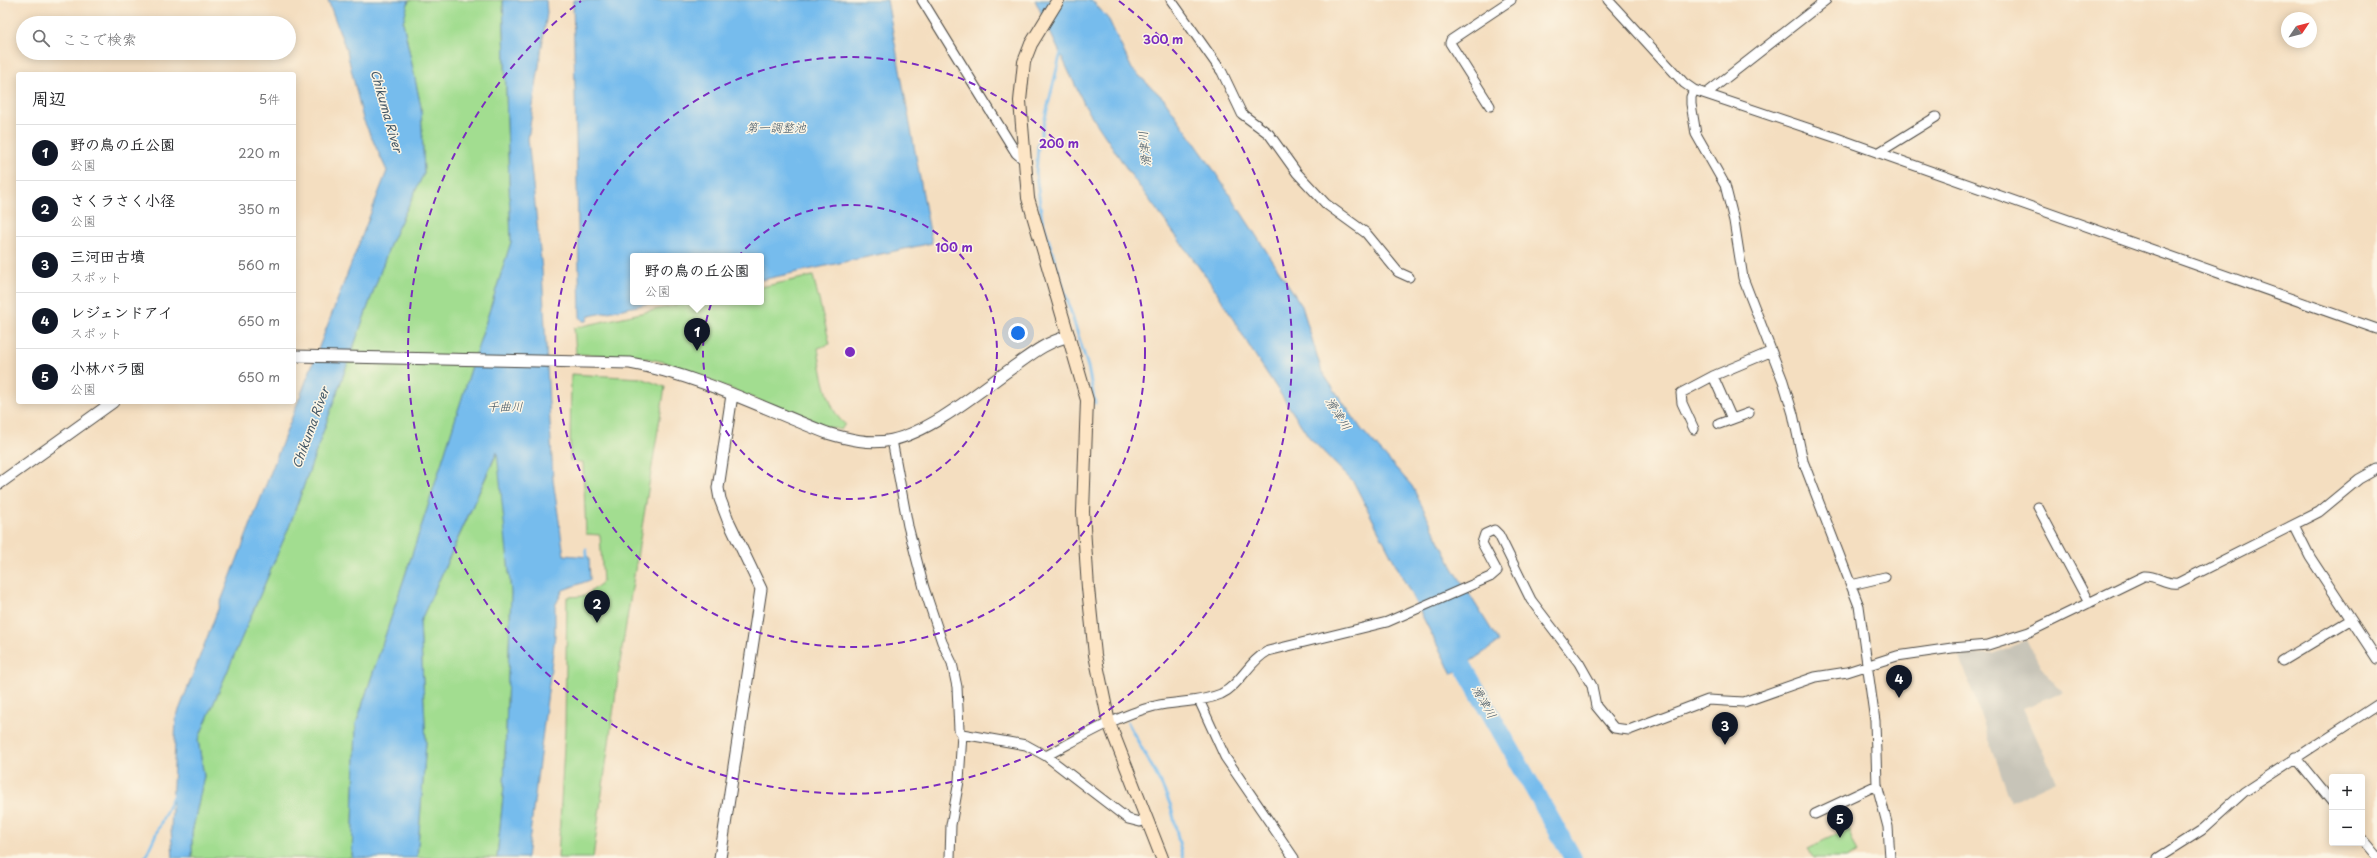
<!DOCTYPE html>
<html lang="ja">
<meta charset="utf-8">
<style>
:root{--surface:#fff;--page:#f6f6f6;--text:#202124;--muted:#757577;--line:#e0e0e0;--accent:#111827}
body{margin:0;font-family:"Playpen Sans","Klee One",sans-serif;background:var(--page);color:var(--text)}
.controls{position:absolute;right:12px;bottom:12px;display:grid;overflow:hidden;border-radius:4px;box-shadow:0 2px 10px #0003}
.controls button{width:36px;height:36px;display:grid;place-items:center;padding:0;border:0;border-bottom:1px solid var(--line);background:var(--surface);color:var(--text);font:20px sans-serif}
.compass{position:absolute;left:2281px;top:12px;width:36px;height:36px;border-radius:50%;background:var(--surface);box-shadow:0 2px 10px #0003;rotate:55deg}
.you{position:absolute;left:1018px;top:333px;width:14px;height:14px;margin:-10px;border:3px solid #fff;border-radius:50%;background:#1a73e8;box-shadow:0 0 0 6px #1a73e833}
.badge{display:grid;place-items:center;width:26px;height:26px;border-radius:50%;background:var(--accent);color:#fff;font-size:13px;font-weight:700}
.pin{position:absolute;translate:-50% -33px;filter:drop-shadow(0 1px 2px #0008)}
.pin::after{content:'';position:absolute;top:21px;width:14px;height:12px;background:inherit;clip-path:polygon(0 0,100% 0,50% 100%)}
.popup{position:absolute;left:630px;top:253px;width:134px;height:52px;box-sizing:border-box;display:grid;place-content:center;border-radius:4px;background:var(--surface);filter:drop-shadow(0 1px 3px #0005);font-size:13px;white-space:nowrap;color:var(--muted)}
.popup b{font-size:15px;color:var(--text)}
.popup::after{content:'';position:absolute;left:50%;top:100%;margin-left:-8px;border:8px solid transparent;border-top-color:var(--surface)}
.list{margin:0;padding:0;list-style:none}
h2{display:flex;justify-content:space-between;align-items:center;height:52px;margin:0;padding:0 16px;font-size:17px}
h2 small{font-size:13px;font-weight:400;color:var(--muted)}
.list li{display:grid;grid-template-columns:26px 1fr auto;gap:12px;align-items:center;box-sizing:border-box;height:56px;padding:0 16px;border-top:1px solid var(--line)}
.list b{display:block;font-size:15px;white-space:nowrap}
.list p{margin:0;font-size:13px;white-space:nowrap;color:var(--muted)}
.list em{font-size:13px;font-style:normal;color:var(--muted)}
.icon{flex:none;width:22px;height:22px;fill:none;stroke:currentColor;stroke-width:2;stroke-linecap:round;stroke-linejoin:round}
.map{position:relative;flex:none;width:2377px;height:858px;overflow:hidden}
.search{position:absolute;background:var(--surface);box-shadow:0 2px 10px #0003;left:16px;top:16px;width:280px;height:44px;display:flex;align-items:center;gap:10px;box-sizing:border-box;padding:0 14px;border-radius:22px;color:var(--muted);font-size:15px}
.panel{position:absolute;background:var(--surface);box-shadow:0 2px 10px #0003;left:16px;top:72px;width:280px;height:332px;border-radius:4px}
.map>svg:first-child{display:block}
</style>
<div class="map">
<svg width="2377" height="858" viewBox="0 0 2377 858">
<rect width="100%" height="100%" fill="#fcf5e5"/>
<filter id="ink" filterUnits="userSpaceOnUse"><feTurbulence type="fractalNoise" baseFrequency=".025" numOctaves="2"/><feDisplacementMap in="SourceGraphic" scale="8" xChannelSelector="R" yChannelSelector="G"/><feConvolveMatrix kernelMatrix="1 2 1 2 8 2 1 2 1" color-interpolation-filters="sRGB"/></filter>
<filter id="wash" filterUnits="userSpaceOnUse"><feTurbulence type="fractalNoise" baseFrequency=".012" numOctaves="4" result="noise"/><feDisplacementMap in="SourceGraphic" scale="16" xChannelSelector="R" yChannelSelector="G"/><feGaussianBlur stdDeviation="0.9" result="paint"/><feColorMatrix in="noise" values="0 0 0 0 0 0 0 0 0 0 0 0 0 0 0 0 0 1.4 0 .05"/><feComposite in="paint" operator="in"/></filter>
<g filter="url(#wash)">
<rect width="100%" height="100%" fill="#f4dec0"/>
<path fill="#c7c4b8" d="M2027 640 2040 666 2063 693 2023 708 2056 781 2011 802 1959 654H1992Z"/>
<path fill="#a2dd90" stroke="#66845e" d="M409 0H503L511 242 428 506 356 724 352 858H192V833L204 776 198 740 289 527 391 242 424 173 421 107 403 22Z
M813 276 830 344 818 348C821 369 828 412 845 424L841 430 814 423 665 362 639 357 576 354 574 328 690 302H761V287Z
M571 374 641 378 665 387 622 649 593 858H558L565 728 567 597 585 596 603 582 600 535 586 534 583 462 570 461Z
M498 451 511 593 504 786 497 858H417L426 743 420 622Z
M1848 829 1858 852 1846 858H1813L1808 848Z"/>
<path fill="#76bced" stroke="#50748c" d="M328 0H409L403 22 421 107 424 173 391 242 289 527 198 740 204 776 192 833V858H173L171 830 176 718 387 171 363 119 347 52Z
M503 0H546L547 13 528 139 542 270 553 480 564 555 589 557 590 580 563 590 555 606V636L527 858H497L504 786 511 593 497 452 420 622 426 743 417 858H352L356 724 428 506 511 242Z
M573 0H887L932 243 761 280V256H633V302H656L589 316 587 321H583L580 317Z
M1035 0H1092L1109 20 1132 69 1164 99 1209 163 1302 306 1322 372 1362 430 1412 486 1453 568 1499 642 1452 674 1354 483 1309 437 1251 349 1215 289 1131 175 1085 106Z"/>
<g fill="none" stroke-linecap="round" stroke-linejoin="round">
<path stroke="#76bced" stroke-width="3" d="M1061 52 1038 147 1036 174 1042 219 1088 367 1095 403
M586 557V550
M1128 723C1142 750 1159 776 1170 804 1176 822 1177 840 1183 858
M145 858 174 794"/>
<path stroke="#76bced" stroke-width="18" d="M1451 645 1573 858"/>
</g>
</g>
<g filter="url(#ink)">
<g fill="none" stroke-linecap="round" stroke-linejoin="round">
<defs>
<path id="minor" d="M922 0 1016 153 1023 159
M1171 0 1222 72 1242 114 1269 134 1297 173 1326 204 1366 233 1398 272 1409 277
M1608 0 1684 83 1694 90 1834 137 2377 329
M1694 90 1691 97V104L1696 134 1725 185 1734 221 1743 278 1783 381 1793 414 1803 461 1859 606 1875 721 1877 785 1888 827 1890 858
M1707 93 1826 0
M1490 106 1450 43 1451 40 1511 0
M1878 153 1936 117
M1713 376 1732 419
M1719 424 1749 413
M1694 429 1682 403 1681 393 1713 376 1770 352
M892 440 908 526 924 588 942 642 952 663 957 687 959 730 962 734 959 781 951 825 950 858
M2038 507 2089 603
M2294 525 2310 557 2377 659
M1851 585 1885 577
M2282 661 2350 620
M1199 700 1225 757 1294 858
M962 734 1026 745 1046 756C1082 737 1116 716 1155 706 1177 701 1200 703 1221 694 1240 685 1249 661 1268 651L1387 622 1490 577 1497 571 1482 543 1485 534 1494 530 1499 535 1531 600 1579 663 1592 686 1596 706 1614 728 1629 730 1708 700 1744 702 1815 677 1847 672 1897 656 1952 648 1988 645 2029 632 2144 576C2157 575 2165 585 2178 583L2319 512 2359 479 2377 469
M1046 756 1128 819 1140 822 1146 819
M2295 757 2332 802
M1815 814 1877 785
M2362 839 2377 857
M2158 858 2202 830 2244 792 2377 705"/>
<path id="tertiary" d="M294 356 630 363C699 375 762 408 827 433 847 439 871 445 892 440 932 431 978 392 1012 368 1032 354 1044 343 1069 336
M0 483 113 402
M720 858 761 589 728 520 720 499 718 488 732 395"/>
<path id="secondary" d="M1058 0 1031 44 1024 62 1020 101 1028 198 1087 400 1083 512 1088 588 1095 655 1109 723 1162 858"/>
</defs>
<use href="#minor" stroke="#494641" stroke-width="11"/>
<use href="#tertiary" stroke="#494641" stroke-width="13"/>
<use href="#secondary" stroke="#494641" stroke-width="14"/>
<use href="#minor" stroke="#fff" stroke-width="9"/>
<use href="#tertiary" stroke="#fff" stroke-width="11"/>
<use href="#secondary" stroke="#fde5c5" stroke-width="12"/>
</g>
</g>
<g fill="none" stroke="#7b2cbf" stroke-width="2" stroke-dasharray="7 5">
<circle cx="850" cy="352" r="147"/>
<circle cx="850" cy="352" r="295"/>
<path d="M1119 1A442 442 0 1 1 581 1"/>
</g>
<g text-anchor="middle" stroke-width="3" stroke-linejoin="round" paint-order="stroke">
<g font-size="12" font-style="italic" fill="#425665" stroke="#fcf5e5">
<text transform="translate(386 111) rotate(74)" y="4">Chikuma River</text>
<text x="776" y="132">第一調整池</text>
<text transform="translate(1145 149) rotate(-96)" y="4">滑津川</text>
<text x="505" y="411">千曲川</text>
<text transform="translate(1338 414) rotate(58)" y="4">滑津川</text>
<text transform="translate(311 428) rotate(-70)" y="4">Chikuma River</text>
<text transform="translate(1484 702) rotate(60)" y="4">滑津川</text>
</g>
</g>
<circle cx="850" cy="352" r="6" fill="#7b2cbf" stroke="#fcf5e5" stroke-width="2"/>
<g font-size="12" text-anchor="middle" font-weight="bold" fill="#7b2cbf" stroke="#fcf5e5" stroke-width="3" stroke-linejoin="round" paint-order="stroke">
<text x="1163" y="44">300 m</text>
<text x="1059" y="148">200 m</text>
<text x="954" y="252">100 m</text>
</g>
</svg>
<div class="controls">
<button>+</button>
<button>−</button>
</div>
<svg class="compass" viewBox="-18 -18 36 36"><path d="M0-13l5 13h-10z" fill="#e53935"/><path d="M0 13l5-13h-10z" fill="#757577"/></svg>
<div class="you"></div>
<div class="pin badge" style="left:697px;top:351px">1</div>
<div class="popup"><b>野の鳥の丘公園</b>公園</div>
<div class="pin badge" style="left:597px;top:623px">2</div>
<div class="pin badge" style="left:1725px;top:745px">3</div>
<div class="pin badge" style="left:1899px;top:698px">4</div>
<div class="pin badge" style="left:1840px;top:838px">5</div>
<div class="search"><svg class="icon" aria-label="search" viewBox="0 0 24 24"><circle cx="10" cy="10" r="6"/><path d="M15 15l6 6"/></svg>ここで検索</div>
<section class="panel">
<h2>周辺<small>5件</small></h2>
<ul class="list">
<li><span class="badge">1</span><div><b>野の鳥の丘公園</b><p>公園</p></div><em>220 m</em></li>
<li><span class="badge">2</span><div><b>さくラさく小径</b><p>公園</p></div><em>350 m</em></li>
<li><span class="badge">3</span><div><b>三河田古墳</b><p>スポット</p></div><em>560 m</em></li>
<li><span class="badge">4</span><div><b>レジェンドアイ</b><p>スポット</p></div><em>650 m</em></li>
<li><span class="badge">5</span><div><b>小林バラ園</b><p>公園</p></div><em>650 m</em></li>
</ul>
</section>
</div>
